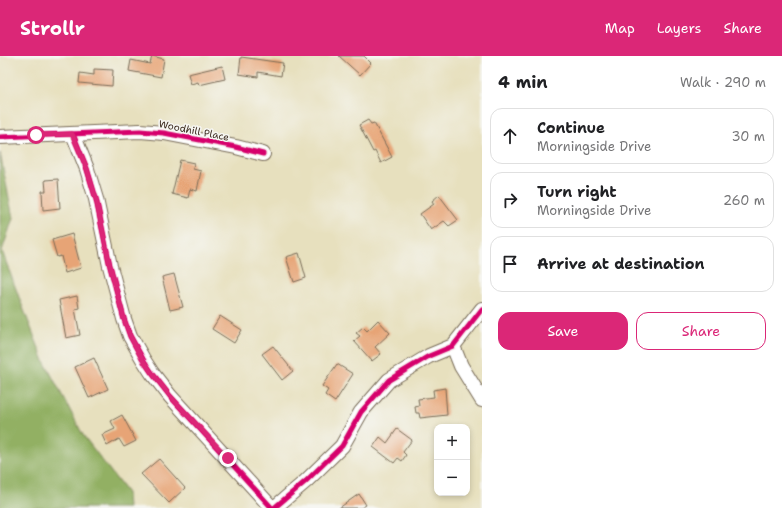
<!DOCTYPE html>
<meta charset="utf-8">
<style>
:root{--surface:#fff;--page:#f6f6f6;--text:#202124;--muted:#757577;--line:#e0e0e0;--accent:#db2777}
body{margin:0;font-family:"Shantell Sans",sans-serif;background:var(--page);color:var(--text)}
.controls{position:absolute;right:12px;bottom:12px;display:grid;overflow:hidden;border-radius:8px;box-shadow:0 2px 6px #0003}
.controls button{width:36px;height:36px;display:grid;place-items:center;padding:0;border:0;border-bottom:1px solid var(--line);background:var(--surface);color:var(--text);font:20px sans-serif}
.stop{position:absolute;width:12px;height:12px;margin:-9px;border:3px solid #db2777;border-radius:50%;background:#fff}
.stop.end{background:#db2777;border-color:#fff;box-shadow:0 1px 4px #0008}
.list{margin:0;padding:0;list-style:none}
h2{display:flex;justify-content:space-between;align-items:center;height:52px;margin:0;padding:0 16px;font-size:17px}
h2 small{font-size:13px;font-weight:400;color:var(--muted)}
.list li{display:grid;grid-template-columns:26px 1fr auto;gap:12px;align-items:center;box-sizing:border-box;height:56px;margin:0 8px 8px;padding:0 8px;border:1px solid var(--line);border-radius:12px}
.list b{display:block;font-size:15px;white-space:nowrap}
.list p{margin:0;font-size:13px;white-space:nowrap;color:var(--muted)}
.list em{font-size:13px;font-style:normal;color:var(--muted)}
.actions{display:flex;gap:8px;padding:12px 16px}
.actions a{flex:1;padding:9px 0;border:1px solid var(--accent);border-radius:12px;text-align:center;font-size:14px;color:var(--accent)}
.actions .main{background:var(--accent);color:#fff}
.icon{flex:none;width:22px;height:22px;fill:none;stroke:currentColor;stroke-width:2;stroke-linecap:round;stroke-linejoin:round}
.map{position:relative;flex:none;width:482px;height:452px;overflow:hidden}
header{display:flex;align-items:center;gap:24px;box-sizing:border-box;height:56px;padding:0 20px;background:var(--accent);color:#fff}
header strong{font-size:19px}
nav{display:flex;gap:22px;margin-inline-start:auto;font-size:14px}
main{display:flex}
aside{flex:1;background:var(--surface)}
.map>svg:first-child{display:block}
</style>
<header>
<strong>Strollr</strong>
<nav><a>Map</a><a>Layers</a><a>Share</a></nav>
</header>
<main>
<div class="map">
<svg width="482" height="452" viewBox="0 0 482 452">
<rect width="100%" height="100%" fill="#f6f6f2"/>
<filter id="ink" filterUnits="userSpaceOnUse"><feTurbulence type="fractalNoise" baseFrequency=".025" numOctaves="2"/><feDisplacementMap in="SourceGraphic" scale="8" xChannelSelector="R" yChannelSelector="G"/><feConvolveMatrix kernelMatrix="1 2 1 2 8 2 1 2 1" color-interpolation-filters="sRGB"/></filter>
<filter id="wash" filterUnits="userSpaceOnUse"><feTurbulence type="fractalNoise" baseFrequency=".012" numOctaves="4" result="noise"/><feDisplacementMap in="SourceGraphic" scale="16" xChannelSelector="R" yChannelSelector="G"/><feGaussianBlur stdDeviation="0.9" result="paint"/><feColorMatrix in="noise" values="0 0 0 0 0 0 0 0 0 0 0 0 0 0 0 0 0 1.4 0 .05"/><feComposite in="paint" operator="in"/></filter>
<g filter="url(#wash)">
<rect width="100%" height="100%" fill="#e7e0be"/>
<path fill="#92b063" stroke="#666d40" d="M0 97 13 162 2 195 20 244 44 305 83 379 127 437 128 452H0Z"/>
<g id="blocks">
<path fill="#e7a476" d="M152 0 164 3 161 21 129 15 131 4 150 8Z
M339 0H364L371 7 360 19Z
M241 1 283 7 281 20 258 16V21L239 18Z
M222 10 225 23 199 29 198 26 191 28 188 18Z
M94 13 113 14 112 30 79 27 80 17 94 19Z
M368 64 371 68 374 67 392 101 381 107 375 95 373 96 359 69Z
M180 104 194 107 193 113 201 115 197 135 190 133 188 142 172 138Z
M58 123 60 152 43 154 42 135H46L45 124Z
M439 139 458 164 449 170 444 165 431 174 420 158 434 148 432 145Z
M72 178 81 212 65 217 61 200 57 201 52 184Z
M299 197 306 222 294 226 286 201Z
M174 218 183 251 170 254 162 221Z
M77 240 79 252 75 253 80 279 66 282 59 244Z
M220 260 242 274 234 287 212 273Z
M378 264 390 277 375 291 381 298 372 305 354 285 360 280 356 277 363 271 367 275Z
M273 290 293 315 282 324 262 298Z
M94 302 108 333 89 342 75 311Z
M337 308 353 318 335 346 325 339 328 334 322 330Z
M445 332 447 359 420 362 419 357H416L415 351 419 350 418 343 434 341 433 334Z
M122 359 136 385 124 391 119 383 107 390 102 379 115 373 111 365Z
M397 373 412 384 403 396 406 399 402 405 398 402 394 407 373 391 380 381 387 387Z
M159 403 185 432 169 447 141 418Z
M359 438 366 449 361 452H339Z"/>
</g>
</g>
<g filter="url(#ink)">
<use href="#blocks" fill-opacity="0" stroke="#776a56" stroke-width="1"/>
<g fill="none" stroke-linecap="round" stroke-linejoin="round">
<defs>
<path id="minor" d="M73 78 87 113 96 143 110 210 124 263 130 280 143 303 152 317 170 340 272 452
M0 81 140 75 164 77 236 91 263 98
M453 290 461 310 482 344
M274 452 306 425 342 390 361 356 389 324 429 300 453 290 482 253"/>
</defs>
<use href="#minor" stroke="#776a56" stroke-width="16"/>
<use href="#minor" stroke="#fff" stroke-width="14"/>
<defs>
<path id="cycleway" d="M73 78 87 113 96 143 110 210 124 263 130 280 143 303 152 317 170 340 272 452
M0 81 140 75 164 77 236 91 263 98
M274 452 306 425 342 390 361 356 389 324 429 300 453 290 482 253"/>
</defs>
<use href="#cycleway" stroke="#f6f6f2" stroke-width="8"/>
<use href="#cycleway" stroke="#d6006c" stroke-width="5"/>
</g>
</g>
<g fill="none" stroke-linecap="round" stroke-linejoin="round" filter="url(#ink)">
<path stroke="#db2777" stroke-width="5" d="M36 79 72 78 87 113 96 143 110 210 124 263 130 280 142 303 152 317 170 340 228 402"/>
</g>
<g text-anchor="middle" stroke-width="3" stroke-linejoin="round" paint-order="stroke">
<g font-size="10" fill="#3b2a1e" stroke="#f6f6f2">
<text transform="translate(194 74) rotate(11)" y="4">Woodhill Place</text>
</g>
</g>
</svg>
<div class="controls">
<button>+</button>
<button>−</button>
</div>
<div class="stop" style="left:36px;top:79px"></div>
<div class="stop end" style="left:228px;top:402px"></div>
</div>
<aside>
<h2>4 min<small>Walk · 290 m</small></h2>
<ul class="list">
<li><svg class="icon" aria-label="ahead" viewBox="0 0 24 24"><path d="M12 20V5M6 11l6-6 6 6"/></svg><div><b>Continue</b><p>Morningside Drive</p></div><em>30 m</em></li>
<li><svg class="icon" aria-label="right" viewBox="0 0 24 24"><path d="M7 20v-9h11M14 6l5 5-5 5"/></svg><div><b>Turn right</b><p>Morningside Drive</p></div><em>260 m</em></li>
<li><svg class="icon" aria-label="arrive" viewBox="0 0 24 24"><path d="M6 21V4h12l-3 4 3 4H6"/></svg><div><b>Arrive at destination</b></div></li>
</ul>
<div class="actions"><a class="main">Save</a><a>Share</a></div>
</aside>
</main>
